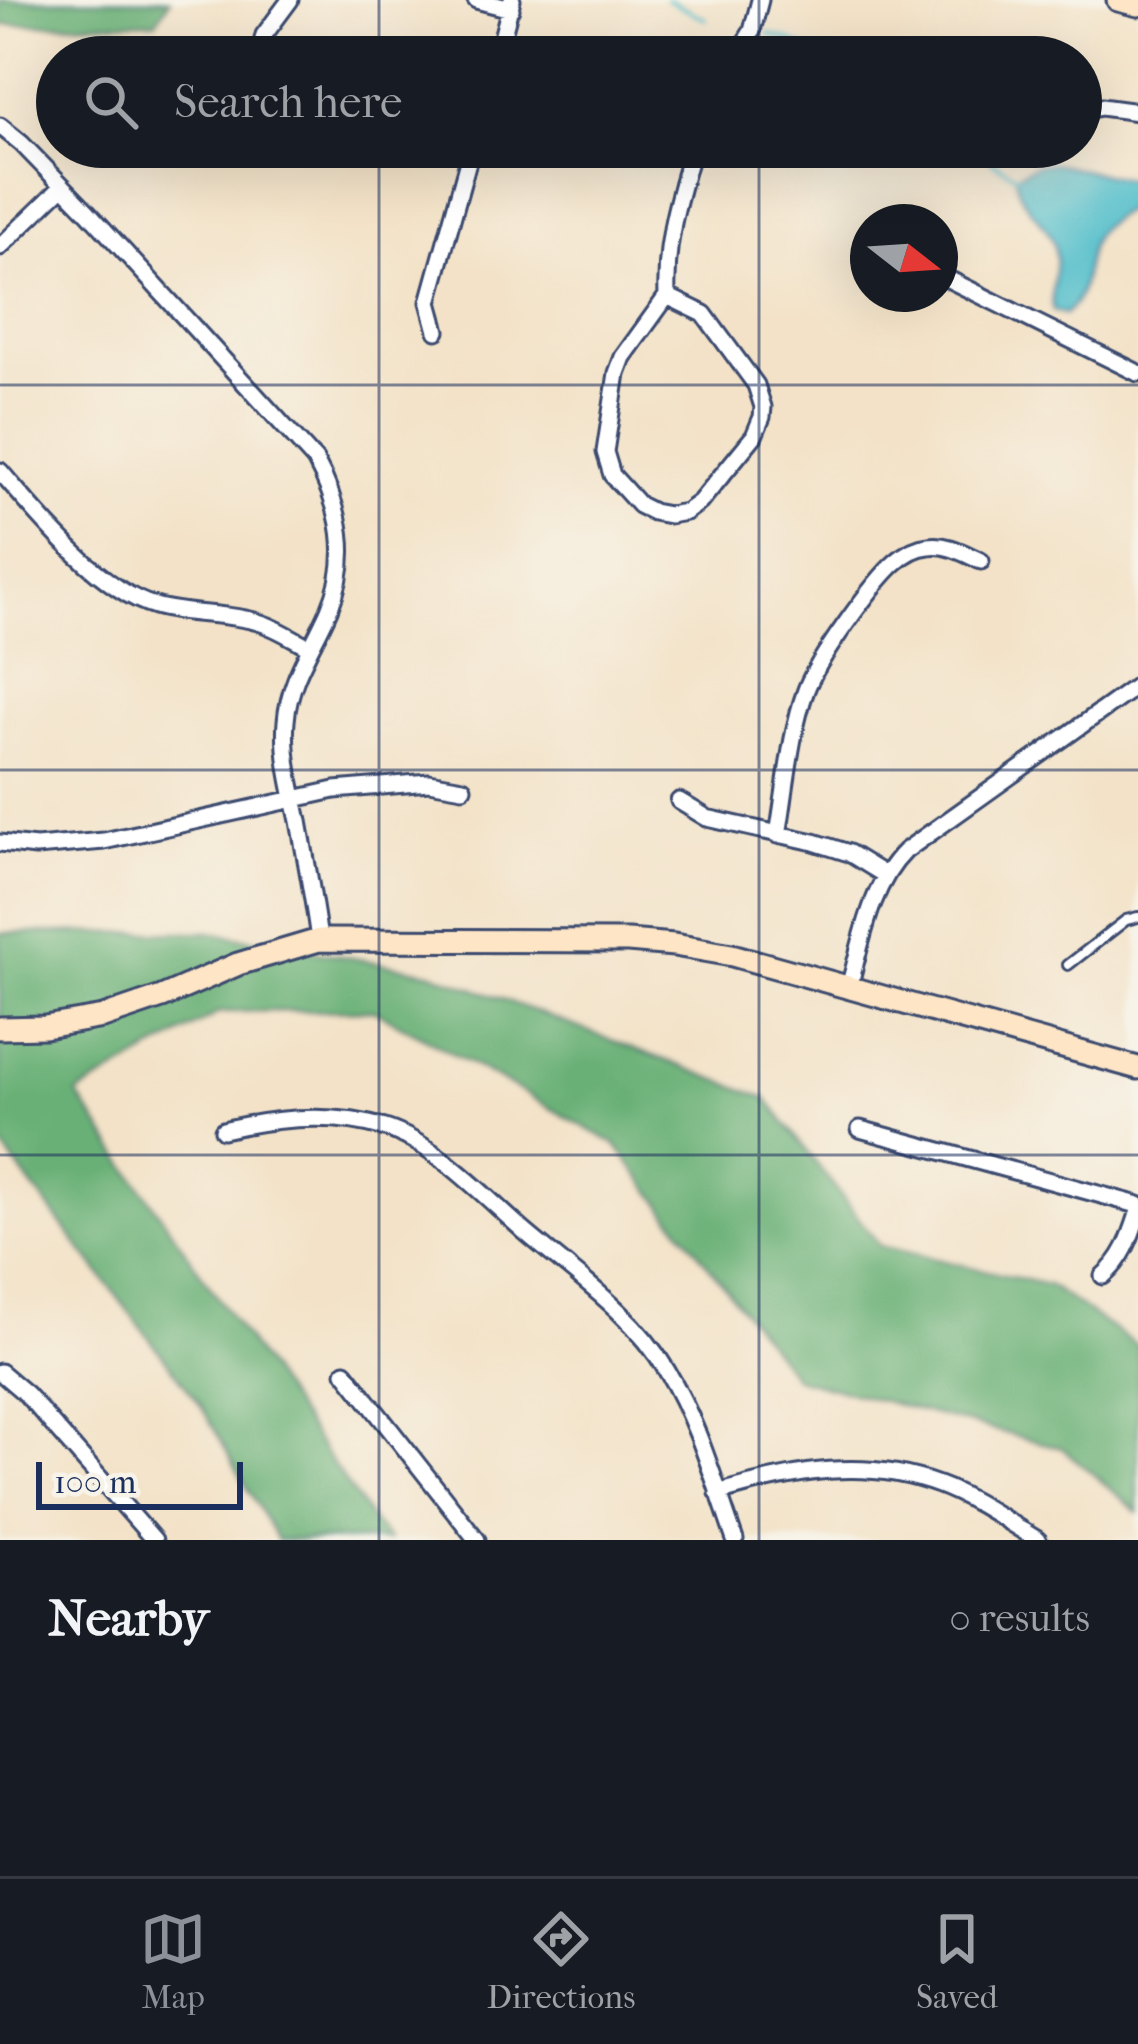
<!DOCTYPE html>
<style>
:root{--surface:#171b24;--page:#242831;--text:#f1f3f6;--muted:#9ea1a6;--line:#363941;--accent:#8c9099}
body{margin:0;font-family:"IM FELL French Canon",serif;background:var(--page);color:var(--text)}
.compass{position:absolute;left:850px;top:204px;width:108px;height:108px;border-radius:50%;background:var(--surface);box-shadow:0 12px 48px #0002;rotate:107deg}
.scale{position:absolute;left:36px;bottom:30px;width:207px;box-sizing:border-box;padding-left:12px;border:6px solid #1b2f5e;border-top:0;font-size:33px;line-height:42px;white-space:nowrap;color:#1b2f5e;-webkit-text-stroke:9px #f7f3e8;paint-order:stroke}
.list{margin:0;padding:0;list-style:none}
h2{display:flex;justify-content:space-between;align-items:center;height:156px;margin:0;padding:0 48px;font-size:51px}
h2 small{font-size:39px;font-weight:400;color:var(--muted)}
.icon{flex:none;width:66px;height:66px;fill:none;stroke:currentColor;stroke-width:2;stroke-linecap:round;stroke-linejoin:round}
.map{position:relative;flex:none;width:1138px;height:1540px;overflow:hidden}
.search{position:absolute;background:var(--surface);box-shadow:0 12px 48px #0002;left:36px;right:36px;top:36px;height:132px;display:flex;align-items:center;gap:30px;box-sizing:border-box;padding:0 42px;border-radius:66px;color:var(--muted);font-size:45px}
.sheet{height:336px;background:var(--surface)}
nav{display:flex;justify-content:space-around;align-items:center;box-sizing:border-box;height:168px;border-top:3px solid var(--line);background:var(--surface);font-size:33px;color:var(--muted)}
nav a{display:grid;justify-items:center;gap:6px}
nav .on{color:var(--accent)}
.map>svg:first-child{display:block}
</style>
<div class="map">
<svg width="1138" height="1540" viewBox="0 0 1138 1540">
<rect width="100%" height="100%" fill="#f7f3e8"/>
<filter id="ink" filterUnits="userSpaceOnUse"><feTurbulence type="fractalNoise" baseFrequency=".00833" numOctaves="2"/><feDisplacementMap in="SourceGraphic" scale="24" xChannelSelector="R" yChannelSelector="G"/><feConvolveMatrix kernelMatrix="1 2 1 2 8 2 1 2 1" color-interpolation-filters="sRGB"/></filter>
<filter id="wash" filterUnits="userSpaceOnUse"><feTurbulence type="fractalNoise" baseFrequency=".004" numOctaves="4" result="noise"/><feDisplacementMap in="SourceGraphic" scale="48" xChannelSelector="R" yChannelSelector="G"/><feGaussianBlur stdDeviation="2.7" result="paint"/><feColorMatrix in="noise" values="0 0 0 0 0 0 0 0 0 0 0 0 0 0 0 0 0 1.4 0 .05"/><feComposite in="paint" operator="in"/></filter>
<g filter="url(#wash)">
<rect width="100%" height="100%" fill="#f3e2c7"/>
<path fill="#69b076" stroke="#42706a" stroke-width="3" d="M0 0H170L156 22 0 25Z
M209 932 430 972 766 1098 880 1246 1048 1285 1138 1346V1512L1062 1448 795 1378 615 1144 374 1010 220 1012 77 1094 372 1521 389 1540H277L200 1404 0 1144V933Z"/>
<path fill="#51beca" stroke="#367694" stroke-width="3" d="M1054 163 1131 180 1138 186V201C1123 216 1102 219 1093 240 1081 266 1089 294 1065 314L1053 311C1048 288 1061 266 1053 242 1044 216 1016 205 1016 175L1036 165Z"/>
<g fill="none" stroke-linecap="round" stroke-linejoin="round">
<path stroke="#51beca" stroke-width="4.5" d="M667 0 706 19
M768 34 789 40 822 57
M977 147 995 163 1016 175"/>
</g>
</g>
<g filter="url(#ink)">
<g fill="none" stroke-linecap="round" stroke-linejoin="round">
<defs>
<path id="lane" d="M1068 965 1126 920 1138 917"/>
<path id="street" d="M476 0 511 9
M259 57 264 35 290 0
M497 57 512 0
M736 57 752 31 760 0
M1081 111 1101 107 1138 112
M0 126 21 143 88 212 315 460C341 508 352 557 329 610 313 647 289 679 286 721 283 754 292 789 299 821 306 861 314 900 319 940
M0 247 63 186
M940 275 1138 373
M667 296 704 314 756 385 763 407 762 417 754 436 700 502 686 512 669 515 653 512 639 505 612 475 605 452 617 373 623 357Z
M667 296C665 240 678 199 693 147
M437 331 429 302 472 147
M0 471C37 514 100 591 155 606 189 616 225 612 258 622 276 627 292 638 309 647
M679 801 707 818 814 842 849 853 885 875
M778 835C786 789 790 733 806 690 816 662 874 581 896 562 905 554 917 547 929 546 947 543 965 554 981 561
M0 843 36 847 104 841 335 790 429 782 463 788
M849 987C862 941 870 886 905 851L1138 685
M860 1129 1138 1205
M223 1130C274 1118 334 1112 385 1128 436 1144 484 1196 524 1231 573 1273 634 1314 667 1371 698 1422 715 1484 735 1540
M1103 1276C1123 1259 1130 1239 1138 1214
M0 1372 26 1394 154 1540
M345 1372 477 1540
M718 1493C792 1471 866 1457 939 1485 974 1498 1006 1521 1038 1540"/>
<path id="secondary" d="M1118 0 1138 5
M0 1028 45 1027 103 1017 162 997 238 964 319 940 628 941 674 945 732 955 1138 1068"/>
</defs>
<use href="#lane" stroke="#3b4a6e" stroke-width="14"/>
<use href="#street" stroke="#3b4a6e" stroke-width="21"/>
<use href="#secondary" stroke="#3b4a6e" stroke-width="27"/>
<use href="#lane" stroke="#fff" stroke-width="8"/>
<use href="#street" stroke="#fff" stroke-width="15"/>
<use href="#secondary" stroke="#fde5c5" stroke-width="21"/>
</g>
</g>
<path fill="none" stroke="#1b2f5e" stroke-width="3" stroke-opacity="0.55" d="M379 0V57M759 0V57M379 147V1540M759 147V1540M0 385H1138M0 770H1138M0 1155H1138"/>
</svg>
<svg class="compass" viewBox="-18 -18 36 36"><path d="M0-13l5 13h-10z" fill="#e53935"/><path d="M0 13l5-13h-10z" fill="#9ea1a6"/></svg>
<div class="scale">100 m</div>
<div class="search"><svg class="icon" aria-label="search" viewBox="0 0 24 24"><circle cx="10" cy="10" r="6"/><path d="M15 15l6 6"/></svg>Search here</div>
</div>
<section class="sheet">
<h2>Nearby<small>0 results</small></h2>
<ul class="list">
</ul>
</section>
<nav>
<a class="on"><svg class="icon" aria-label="map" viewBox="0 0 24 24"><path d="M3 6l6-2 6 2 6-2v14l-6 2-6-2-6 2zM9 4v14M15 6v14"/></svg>Map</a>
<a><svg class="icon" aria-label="directions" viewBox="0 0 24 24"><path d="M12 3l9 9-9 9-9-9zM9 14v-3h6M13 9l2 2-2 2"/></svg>Directions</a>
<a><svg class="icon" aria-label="saved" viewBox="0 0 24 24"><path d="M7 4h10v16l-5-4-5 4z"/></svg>Saved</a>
</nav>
